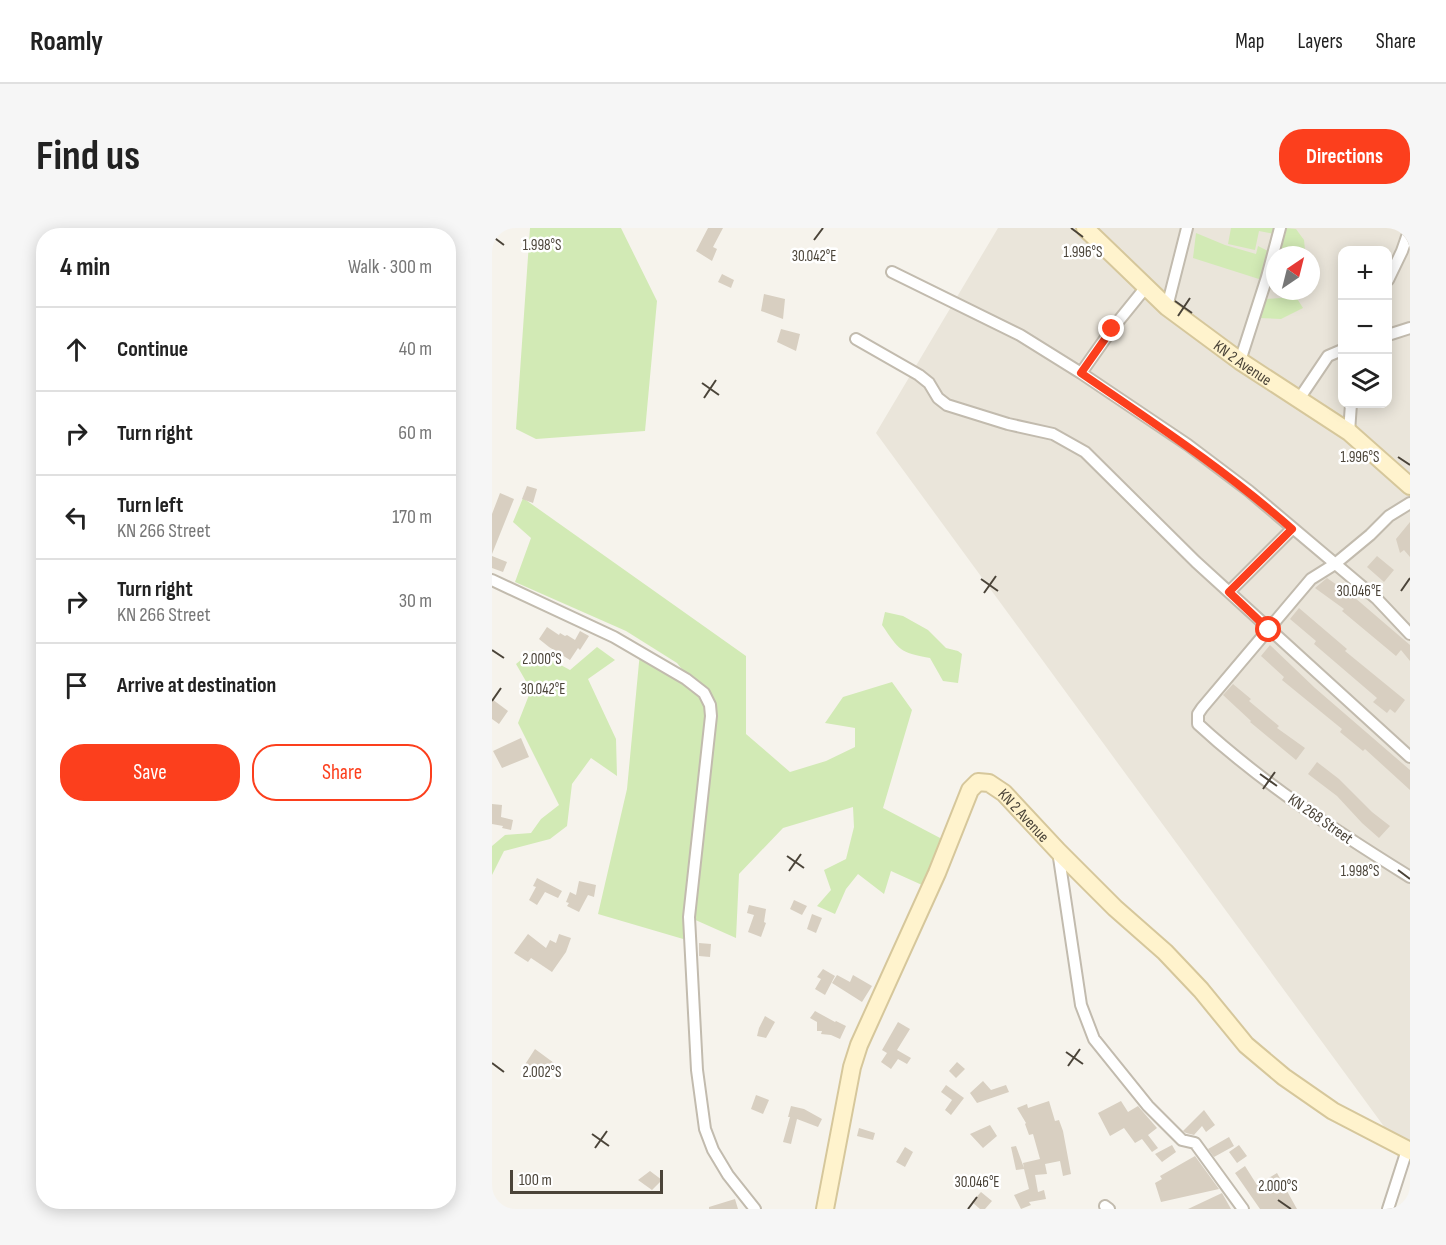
<!DOCTYPE html>
<meta charset="utf-8">
<style>
:root{--surface:#fff;--page:#f6f6f6;--text:#222;--muted:#767676;--line:#e0e0e0;--accent:#fc3f1d}
body{margin:0;font-family:"Sofia Sans Condensed",sans-serif;background:var(--page);color:var(--text)}
.controls{position:absolute;right:18px;top:18px;display:grid;overflow:hidden;border-radius:12px;box-shadow:0 3px 15px #0003}
.controls button{width:54px;height:54px;display:grid;place-items:center;padding:0;border:0;border-bottom:2px solid var(--line);background:var(--surface);color:var(--text);font:30px sans-serif}
.compass{position:absolute;left:774px;top:18px;width:54px;height:54px;border-radius:50%;background:var(--surface);box-shadow:0 3px 15px #0003;rotate:35deg}
.scale{position:absolute;left:18px;bottom:15px;width:153px;box-sizing:border-box;padding-left:6px;border:3px solid #4b4439;border-top:0;font-size:16px;line-height:21px;white-space:nowrap;color:#4b4439;-webkit-text-stroke:4px #fff;paint-order:stroke}
.stop{position:absolute;width:18px;height:18px;margin:-14px;border:4px solid #fc3f1d;border-radius:50%;background:#fff}
.stop.end{background:#fc3f1d;border-color:#fff;box-shadow:0 2px 6px #0008}
.list{margin:0;padding:0;list-style:none}
h2{display:flex;justify-content:space-between;align-items:center;height:78px;margin:0;padding:0 24px;font-size:26px}
h2 small{font-size:20px;font-weight:400;color:var(--muted)}
.list li{display:grid;grid-template-columns:39px 1fr auto;gap:18px;align-items:center;box-sizing:border-box;height:84px;padding:0 24px;border-top:2px solid var(--line)}
.list b{display:block;font-size:22px;white-space:nowrap}
.list p{margin:0;font-size:20px;white-space:nowrap;color:var(--muted)}
.list em{font-size:20px;font-style:normal;color:var(--muted)}
.actions{display:flex;gap:12px;padding:18px 24px}
.actions a{flex:1;padding:14px 0;border:2px solid var(--accent);border-radius:24px;text-align:center;font-size:21px;color:var(--accent)}
.actions .main{background:var(--accent);color:#fff}
.icon{flex:none;width:33px;height:33px;fill:none;stroke:currentColor;stroke-width:2;stroke-linecap:round;stroke-linejoin:round}
.map{position:relative;flex:none;width:918px;height:981px;overflow:hidden;border-radius:24px}
header{display:flex;align-items:center;gap:36px;box-sizing:border-box;height:84px;padding:0 30px;background:var(--surface);border-bottom:2px solid var(--line)}
header strong{font-size:28px}
nav{display:flex;gap:33px;margin-inline-start:auto;font-size:21px}
.intro{display:flex;align-items:center;justify-content:space-between;box-sizing:border-box;height:144px;padding:0 36px}
h1{margin:0;font-size:42px}
.button{padding:15px 27px;border-radius:24px;background:var(--accent);color:#fff;font-size:21px;font-weight:700}
main{display:flex;gap:36px;padding:0 36px}
aside{flex:1;background:var(--surface);border-radius:24px;box-shadow:0 3px 15px #0003}
.map>svg:first-child{display:block}
</style>
<header>
<strong>Roamly</strong>
<nav><a>Map</a><a>Layers</a><a>Share</a></nav>
</header>
<div class="intro"><h1>Find us</h1><a class="button">Directions</a></div>
<main>
<aside>
<h2>4 min<small>Walk · 300 m</small></h2>
<ul class="list">
<li><svg class="icon" aria-label="ahead" viewBox="0 0 24 24"><path d="M12 20V5M6 11l6-6 6 6"/></svg><div><b>Continue</b></div><em>40 m</em></li>
<li><svg class="icon" aria-label="right" viewBox="0 0 24 24"><path d="M7 20v-9h11M14 6l5 5-5 5"/></svg><div><b>Turn right</b></div><em>60 m</em></li>
<li><svg class="icon" aria-label="left" viewBox="0 0 24 24"><path d="M17 20v-9H6M10 6l-5 5 5 5"/></svg><div><b>Turn left</b><p>KN 266 Street</p></div><em>170 m</em></li>
<li><svg class="icon" aria-label="right" viewBox="0 0 24 24"><path d="M7 20v-9h11M14 6l5 5-5 5"/></svg><div><b>Turn right</b><p>KN 266 Street</p></div><em>30 m</em></li>
<li><svg class="icon" aria-label="arrive" viewBox="0 0 24 24"><path d="M6 21V4h12l-3 4 3 4H6"/></svg><div><b>Arrive at destination</b></div></li>
</ul>
<div class="actions"><a class="main">Save</a><a>Share</a></div>
</aside>
<div class="map">
<svg width="918" height="981" viewBox="0 0 918 981">
<rect width="100%" height="100%" fill="#f6f3ec"/>
<path fill="#eae5da" fill-rule="evenodd" d="M506 0H918V934L384 205ZM850 22H896V176H850ZM783 27H819V63H783Z"/>
<path fill="#d2eab5" d="M38 0H129L165 73 153 203 44 211 24 201Z
M739 0H784L782 6 767 3 763 22 736 16Z
M794 0 804 1 812 12 813 22 786 26Z
M704 5 733 17 764 26 766 18 778 24 770 52 701 30Z
M804 69 811 80 789 91 766 90 774 71Z
M31 270 254 428V506L298 544 334 533 363 519V500L333 495 351 469 400 454 420 482 391 580 450 611 430 657 399 643 392 666 366 646 354 661 343 686 325 678 339 662 332 642 354 631 362 599 361 579 291 600 247 646 244 710 199 690 198 713 106 686 135 561 148 424 184 445 215 473 185 435 134 403 23 354 39 310 21 294Z
M393 384 411 388 436 402 454 420 466 423 470 426 466 455 451 453 438 430C407 424 408 423 390 397Z
M105 419 123 432 96 451 124 511 125 548 99 530 80 556 75 598 58 611 12 623 0 647V618L13 607 39 605 49 591 67 577 26 495 39 462 24 436 41 422 78 442Z"/>
<path fill="#d8cfc1" d="M216 0H231L221 19 225 21 220 33 204 23Z
M230 46 242 52 239 60 226 54Z
M272 66 293 71 291 91 269 83Z
M289 101 308 106 304 123 285 114Z
M35 258 45 261 41 275 30 271Z
M8 265 22 271 0 326V286Z
M918 294V329L912 322 908 325 904 311Z
M0 328 15 334 11 344 0 340Z
M885 328 902 342 892 354 875 339Z
M835 350 862 369 918 417V433L909 422 904 428 850 383 852 381 823 360Z
M807 380 855 421 853 423 913 472 903 485 898 481 895 485 881 474 885 470 822 416 824 413 798 391Z
M55 399 67 407 68 405 73 408 75 407 83 412 88 403 97 408 88 422 86 420 78 432 57 419 47 411Z
M778 417 823 460 918 542V562L873 521 871 523 848 504 850 501 790 452 792 449 769 428Z
M741 456 759 471 757 473 787 498 785 500 813 520 804 532 758 494 759 493 731 467Z
M0 471 16 483 7 496 0 491Z
M29 510 37 529 10 540 1 523Z
M825 534 847 551 880 584 898 598 887 610 870 595 845 568 816 546Z
M0 576 10 577 9 589 21 592 19 602 10 600 11 598 0 596Z
M45 650 70 663 66 670 53 664 45 677 37 672 44 659 41 658Z
M87 653 104 657 102 669 96 667 87 684 75 678 77 675 74 674 78 664 84 667Z
M302 672 315 678 310 687 298 681Z
M257 677 274 681 272 694 274 695 269 709 256 704 262 687 255 685Z
M320 686 330 690 324 705 315 701Z
M36 706 54 720 58 712 64 715 67 706 79 710 74 724 60 744 39 730 36 734 22 725Z
M207 715 219 716 218 729 207 728Z
M331 741 343 748 333 767 323 761 329 751 325 749Z
M345 747 358 754 361 747 380 758 370 774 340 755Z
M323 783 343 794 344 793 354 798 348 811 339 807 329 806 330 803H325V794L318 790Z
M273 788 283 794 274 810 265 808 267 800Z
M406 794 418 801 405 822 419 830 415 836 406 831 399 841 389 834 395 825 390 822Z
M43 821 62 835 56 842 49 836 41 845 32 838Z
M465 834 473 841 464 850 457 843Z
M491 853 499 862 514 857 517 864 485 875 478 865Z
M454 857 472 870 459 887 453 882 460 872 449 864Z
M264 867 277 872 271 886 259 881Z
M557 873 563 893 567 892 571 903 579 946 571 948 568 933 553 936 555 946 543 947 546 964 552 962 554 971 537 974 539 977 529 981 522 967 537 961 532 941 524 942 519 919 524 918 532 940 531 935 548 931 541 906 537 907 533 896 534 895 525 880 535 876 536 880Z
M629 873 636 884 646 878 665 900 656 907 666 920 660 924 650 911 643 915 632 900 618 908 606 885Z
M299 878 312 881 330 891 326 899 305 891 299 916 291 914 298 889H296Z
M712 882 723 897 714 904 710 898 702 907 694 905 691 903Z
M498 897 505 908 491 920 478 906Z
M367 900 383 905 381 912 365 908Z
M737 909 742 918 722 929 716 921Z
M680 917 684 924 670 934 663 926Z
M747 917 755 928 745 935 737 924Z
M413 919 421 924 413 939 404 934Z
M703 928 727 961 669 974 663 955 670 951 668 948Z
M753 938 765 957 785 945 805 981H768L743 945Z
M158 943 170 952 160 962 146 952Z
M489 964 500 973 493 981H488L480 974Z
M730 965 739 981H696Z
M243 971 246 981H217V979Z"/>
<g fill="none" stroke-linecap="round" stroke-linejoin="round">
<defs>
<path id="minor" d="M400 44 528 107 589 145
M896 52 910 23 918 0
M654 59 620 101 589 145 696 217 757 263 885 371 918 406
M675 79 695 0
M896 107 918 100
M364 111 427 147 437 155 446 170 455 177 516 196 561 206 593 224 704 334 918 529
M748 133 775 49 788 0
M807 171 836 128 850 122
M857 204 859 176
M918 275 897 288 878 307 843 336 819 351 710 480 706 486V496C770 555 844 603 918 649
M0 352 122 409 194 451 212 465 218 477 219 488 197 689 205 842 213 901 221 922 236 947 263 981
M737 364 800 301
M566 623 589 777 602 811 656 878 690 912 703 915 751 981
M613 978 617 981
M896 981 915 922"/>
<g id="secondary">
<path id="s1" d="M593 0 675 79 748 133 857 204 918 258"/>
<path id="s2" d="M333 981 360 839 367 817 445 645 478 562 486 554 497 555 512 565 566 623 623 680 673 724 709 762 754 817 792 849 841 883 918 923"/>
</g>
</defs>
<use href="#minor" stroke="#c2bbae" stroke-width="14"/>
<use href="#secondary" stroke="#d6c79b" stroke-width="20"/>
<use href="#minor" stroke="#fff" stroke-width="10"/>
<use href="#secondary" stroke="#fff3cd" stroke-width="16"/>
</g>
<g fill="none" stroke-linecap="round" stroke-linejoin="round">
<path stroke="#fc3f1d" stroke-width="8" d="M620 101 589 145C663 196 732 241 800 301L737 364 777 402"/>
</g>
<path fill="none" stroke="#4b4439" stroke-width="2" d="M579 0 591 9M0 8 12 17M322 12 331 0M683 73 700 85M686 88 698 70M210 155 227 167M212 170 224 152M906 229 918 237M489 351 506 363M909 363 918 350M492 365 504 348M0 422 12 430M0 473 9 460M768 546 785 558M771 561 783 544M295 628 312 640M906 642 918 651M297 643 309 626M574 824 591 836M0 835 12 844M576 838 588 821M100 906 117 918M103 920 115 903M786 972 799 981M476 981 485 969"/>
<g text-anchor="middle" stroke-width="5" stroke-linejoin="round" paint-order="stroke">
<g font-size="16" fill="#4b4439" stroke="#fff">
<text dy="6" stroke="none"><textPath href="#s1" startOffset="208">KN 2 Avenue</textPath></text>
<text dy="6" stroke="none"><textPath href="#s2" startOffset="516">KN 2 Avenue</textPath></text>
<text transform="translate(829 590) rotate(35)" y="6">KN 268 Street</text>
</g>
</g>
<g font-size="15" text-anchor="middle" fill="#4b4439" stroke="#fff" stroke-width="5" stroke-linejoin="round" paint-order="stroke">
<text x="50" y="22">1.998°S</text>
<text x="591" y="29">1.996°S</text>
<text x="322" y="33">30.042°E</text>
<text x="868" y="234">1.996°S</text>
<text x="867" y="368">30.046°E</text>
<text x="50" y="436">2.000°S</text>
<text x="51" y="466">30.042°E</text>
<text x="868" y="648">1.998°S</text>
<text x="50" y="849">2.002°S</text>
<text x="485" y="959">30.046°E</text>
<text x="786" y="963">2.000°S</text>
</g>
</svg>
<div class="controls">
<button>+</button>
<button>−</button>
<button><svg class="icon" aria-label="layers" viewBox="0 0 24 24"><path d="M12 4l9 5-9 5-9-5zM3 14l9 5 9-5"/></svg></button>
</div>
<svg class="compass" viewBox="-18 -18 36 36"><path d="M0-13l5 13h-10z" fill="#e53935"/><path d="M0 13l5-13h-10z" fill="#767676"/></svg>
<div class="scale">100 m</div>
<div class="stop" style="left:777px;top:402px"></div>
<div class="stop end" style="left:620px;top:101px"></div>
</div>
</main>
